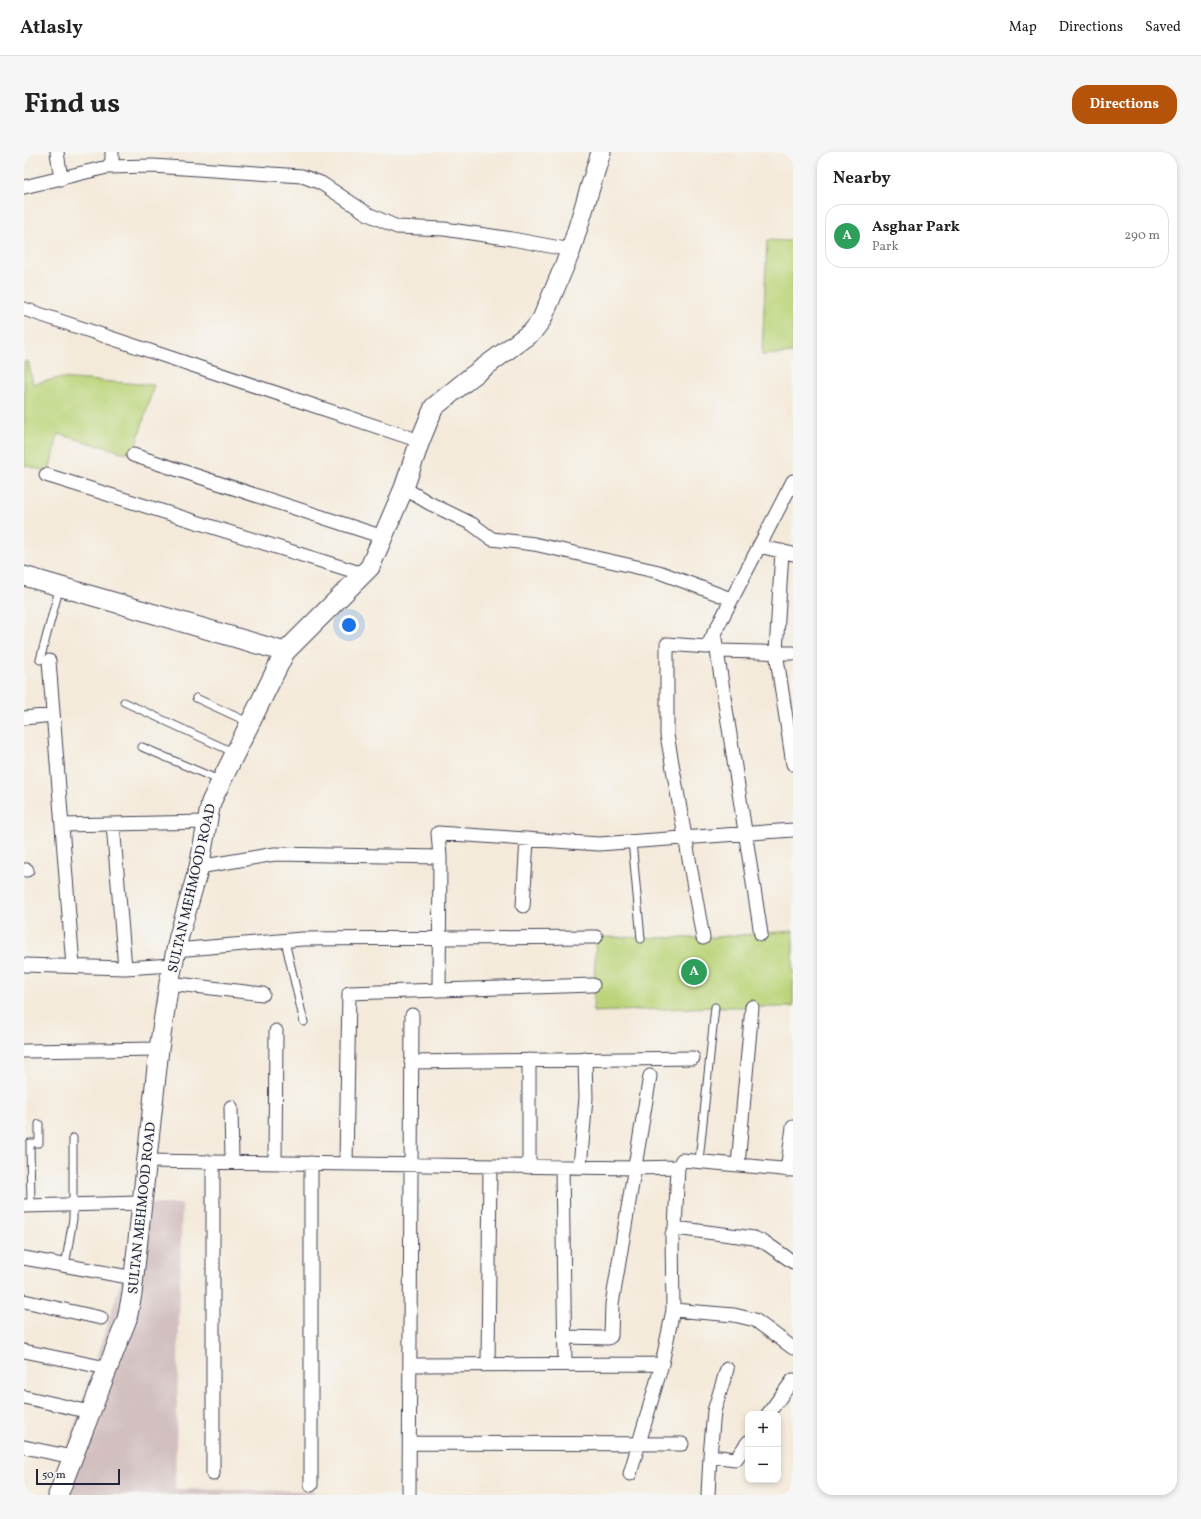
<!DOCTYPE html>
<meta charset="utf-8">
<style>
:root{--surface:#fff;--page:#f6f6f6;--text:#222;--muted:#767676;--line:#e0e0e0;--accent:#b45309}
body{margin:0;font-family:Vollkorn,serif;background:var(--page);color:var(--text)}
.controls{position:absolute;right:12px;bottom:12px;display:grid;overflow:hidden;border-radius:8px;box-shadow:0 2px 6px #0003}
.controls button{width:36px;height:36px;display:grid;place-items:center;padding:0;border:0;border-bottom:1px solid var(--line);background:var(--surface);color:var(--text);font:20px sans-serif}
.scale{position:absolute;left:12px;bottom:10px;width:84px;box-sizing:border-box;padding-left:4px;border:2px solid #22223b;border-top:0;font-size:11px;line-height:14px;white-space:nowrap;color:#22223b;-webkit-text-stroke:3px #f6f6f2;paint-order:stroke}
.you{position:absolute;left:325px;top:473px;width:14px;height:14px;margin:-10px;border:3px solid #fff;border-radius:50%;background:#1a73e8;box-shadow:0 0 0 6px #1a73e833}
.badge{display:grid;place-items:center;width:26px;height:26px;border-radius:50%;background:var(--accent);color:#fff;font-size:13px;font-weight:700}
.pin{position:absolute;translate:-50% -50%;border:2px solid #fff;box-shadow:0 1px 4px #0006}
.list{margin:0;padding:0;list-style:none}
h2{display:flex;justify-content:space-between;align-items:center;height:52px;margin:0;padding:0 16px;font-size:17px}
h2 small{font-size:13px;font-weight:400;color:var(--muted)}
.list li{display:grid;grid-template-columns:26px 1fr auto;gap:12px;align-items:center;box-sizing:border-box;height:64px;margin:0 8px 8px;padding:0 8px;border:1px solid var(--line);border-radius:16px}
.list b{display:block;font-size:15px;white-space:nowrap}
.list p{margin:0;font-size:13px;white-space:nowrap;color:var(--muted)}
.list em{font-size:13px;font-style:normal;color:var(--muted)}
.map{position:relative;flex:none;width:769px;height:1343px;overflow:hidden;border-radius:16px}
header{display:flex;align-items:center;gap:24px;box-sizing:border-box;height:56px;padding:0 20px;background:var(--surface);border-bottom:1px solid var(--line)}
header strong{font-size:19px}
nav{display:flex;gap:22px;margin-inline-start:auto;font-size:14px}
.intro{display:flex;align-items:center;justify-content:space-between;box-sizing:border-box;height:96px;padding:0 24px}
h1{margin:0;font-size:28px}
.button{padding:10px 18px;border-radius:16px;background:var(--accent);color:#fff;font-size:14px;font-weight:700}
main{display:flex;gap:24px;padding:0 24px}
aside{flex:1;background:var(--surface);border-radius:16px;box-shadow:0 2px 6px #0003}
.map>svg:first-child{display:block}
</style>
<header>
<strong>Atlasly</strong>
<nav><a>Map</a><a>Directions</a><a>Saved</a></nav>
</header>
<div class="intro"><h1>Find us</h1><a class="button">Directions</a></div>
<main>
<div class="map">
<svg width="769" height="1343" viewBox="0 0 769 1343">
<rect width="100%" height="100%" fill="#f6f6f2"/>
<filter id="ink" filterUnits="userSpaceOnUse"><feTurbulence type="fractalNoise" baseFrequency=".025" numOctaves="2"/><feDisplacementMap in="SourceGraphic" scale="8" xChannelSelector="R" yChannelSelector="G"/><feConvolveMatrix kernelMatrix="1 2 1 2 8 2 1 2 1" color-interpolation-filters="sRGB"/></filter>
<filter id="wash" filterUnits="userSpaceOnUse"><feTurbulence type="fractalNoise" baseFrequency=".012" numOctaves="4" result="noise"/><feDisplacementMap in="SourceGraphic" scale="16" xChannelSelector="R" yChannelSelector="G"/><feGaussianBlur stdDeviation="0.9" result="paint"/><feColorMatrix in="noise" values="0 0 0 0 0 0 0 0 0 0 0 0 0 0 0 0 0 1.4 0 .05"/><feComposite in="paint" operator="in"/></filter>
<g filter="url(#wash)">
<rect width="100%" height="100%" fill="#f4eada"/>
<path fill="#d2bfbf" d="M122 1052H158L151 1337 290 1339V1343H28Z"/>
<path fill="#bbd479" stroke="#6e7b5a" d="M743 88 769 89V201L738 203Z
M4 209 9 232 35 226 130 233 109 303 34 282 25 320 0 313V210Z
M769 779V855H691L569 860 572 785 679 786Z"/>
</g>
<g filter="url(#ink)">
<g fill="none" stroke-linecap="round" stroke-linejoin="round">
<defs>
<path id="lane" d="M16 508 36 434
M172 546 224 570
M100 550 211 601
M118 595 197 629
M608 689 617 787
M261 789 280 870
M675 1009 691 855
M7 1054 6 991H15V972
M41 1114 49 1067V986"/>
<path id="street" d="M33 0 37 27
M83 15 129 14 278 24 297 31 344 62 373 75 420 77 488 87 547 98
M0 35 83 15 88 10V0
M0 157 396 289
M109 303 359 385
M22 323 339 422
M380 336 405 351 448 372 468 387 510 392 635 420 707 447
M735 394 769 402
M758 399 752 500 769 612
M690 480 737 782
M694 499 769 501
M25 509 49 814
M0 566 29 563
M89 672 101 816
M38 673 183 670
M175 715 251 702 416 705 414 681 575 692 769 678
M0 718H3
M499 754 503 687
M679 786 643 583V492L683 495 769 329
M152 798 278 787 572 785
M0 813 101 816 148 813
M145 831 239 842
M415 838 416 705
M0 899 135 897
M505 908V1015
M387 910 669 906
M207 955 208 1010
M123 1009 611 1016 654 1015 658 1008 769 1018
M189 1010V1322
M251 1010 252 879
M322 1012 325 841 569 833
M714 1013 728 855
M538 1015 541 1212
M556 1015 562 946 561 907
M763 1018 769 975
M0 1054 117 1051
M651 1076 730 1086 743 1092 769 1110
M0 1106 110 1126
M0 1149 77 1166
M649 1158 710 1163 731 1168 769 1196
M541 1185 584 1186 587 1184 588 1152 626 924
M0 1199 73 1214
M464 1212 466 1014
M386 1213 638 1212
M0 1245 66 1260
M744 1262 769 1228
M386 1291 658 1292
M0 1295 48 1305
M686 1304 690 1259 703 1217
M606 1322 638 1212 649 1158 648 1082 651 1076 654 1015
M287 1333V1011
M385 1343 388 863
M684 1343 686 1304 712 1307 724 1290"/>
<path id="secondary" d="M0 424 261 500
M34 1343 103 1167 108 1142 135 897 145 831 155 784 175 715 187 650 261 500 346 415 380 336 396 289 410 255 447 225 509 179 518 167 547 98 577 0"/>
</defs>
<use href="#lane" stroke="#424053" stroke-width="9"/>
<use href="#street" stroke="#424053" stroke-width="15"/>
<use href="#secondary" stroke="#424053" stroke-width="21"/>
<use href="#lane" stroke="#fff" stroke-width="7"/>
<use href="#street" stroke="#fff" stroke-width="13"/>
<use href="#secondary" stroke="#fff" stroke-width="19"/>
</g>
</g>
<g text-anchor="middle" stroke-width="3" stroke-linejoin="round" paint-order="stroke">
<g font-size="14" fill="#22223b" stroke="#f6f6f2">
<text transform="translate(167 736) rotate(-77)" y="5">SULTAN MEHMOOD ROAD</text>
<text transform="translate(117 1056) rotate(-84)" y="5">SULTAN MEHMOOD ROAD</text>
</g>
</g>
</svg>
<div class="controls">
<button>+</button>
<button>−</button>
</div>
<div class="scale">50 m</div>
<div class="you"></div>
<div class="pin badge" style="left:670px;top:820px;background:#2e9e5b">A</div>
</div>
<aside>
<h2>Nearby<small></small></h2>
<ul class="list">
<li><span class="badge" style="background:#2e9e5b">A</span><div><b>Asghar Park</b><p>Park</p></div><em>290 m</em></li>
</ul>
</aside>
</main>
